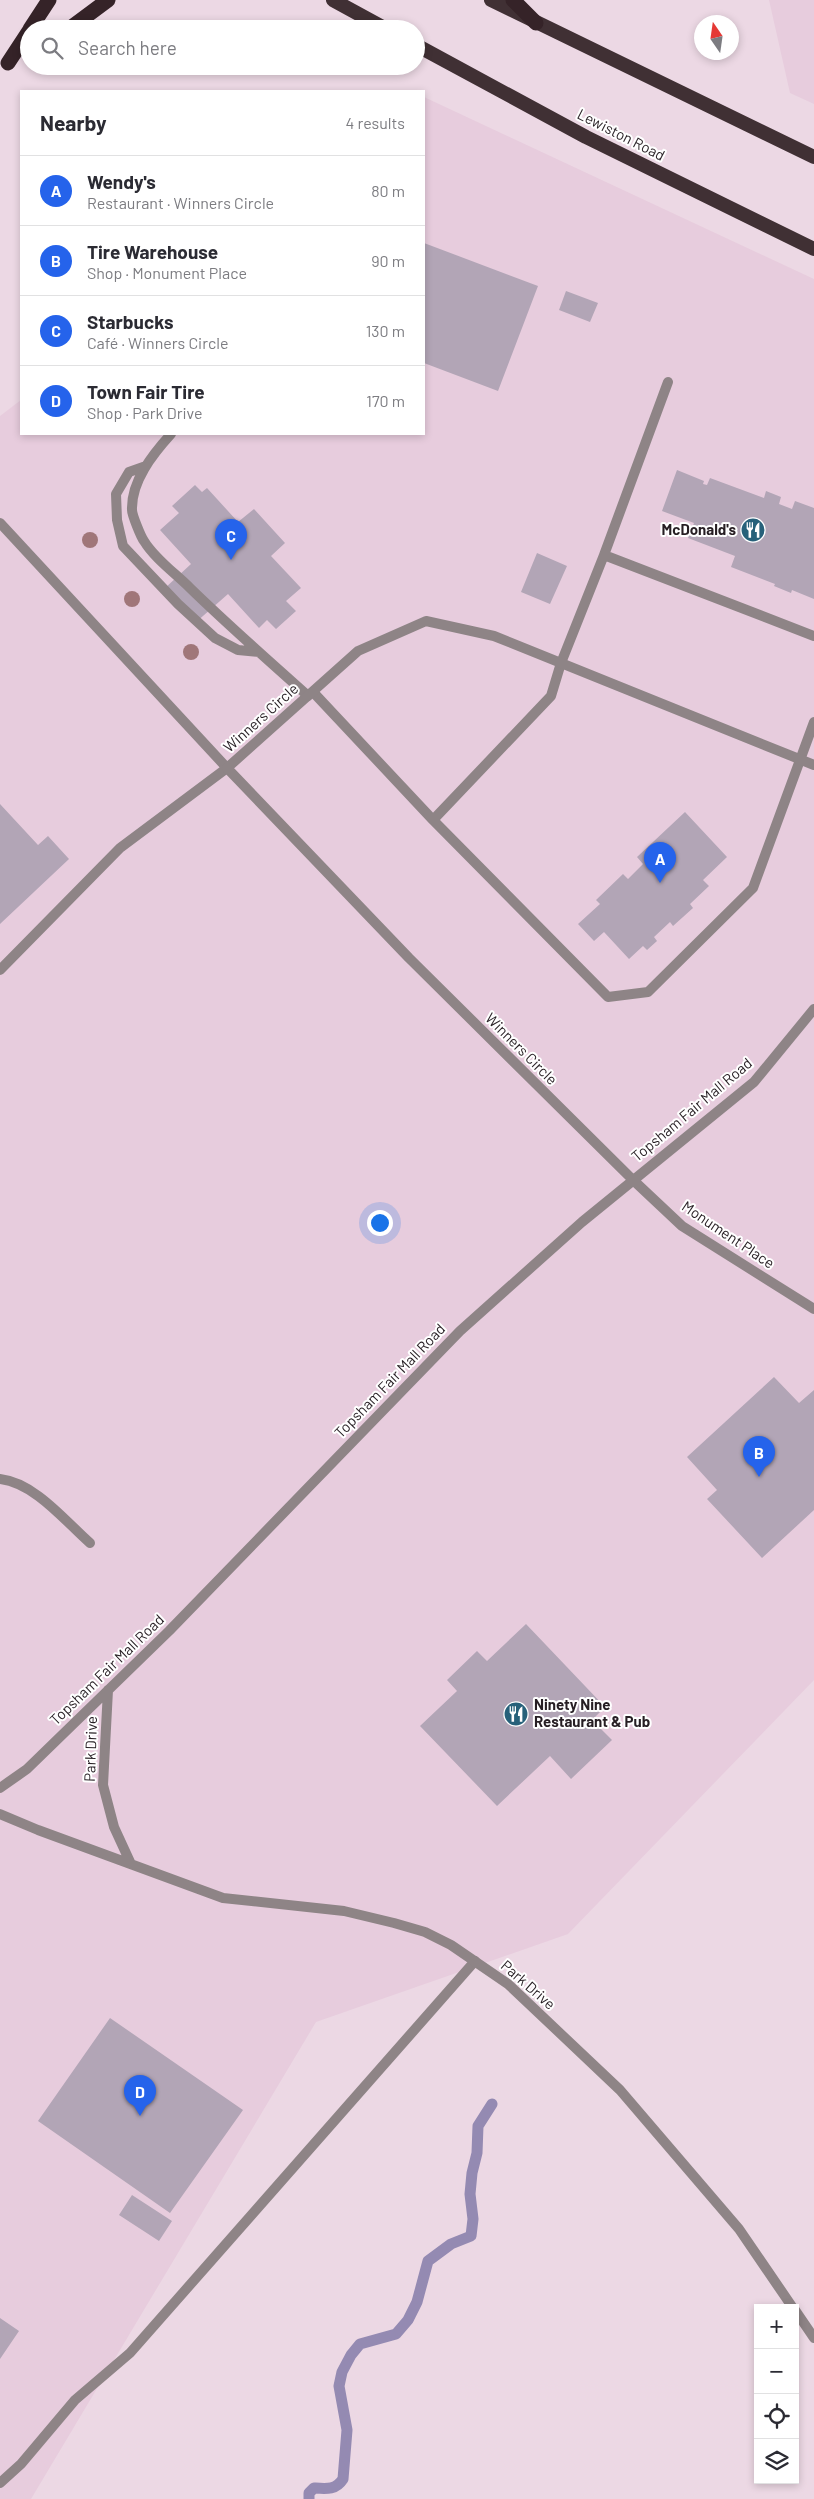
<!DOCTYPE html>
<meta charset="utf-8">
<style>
:root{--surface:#fff;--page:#f2f2f3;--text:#2b2b33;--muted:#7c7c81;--line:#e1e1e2;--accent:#2563eb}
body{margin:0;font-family:Barlow,sans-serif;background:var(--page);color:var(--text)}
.controls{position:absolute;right:15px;bottom:15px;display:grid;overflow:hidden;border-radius:0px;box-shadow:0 2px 8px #0003}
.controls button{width:45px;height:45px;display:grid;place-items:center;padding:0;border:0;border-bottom:1px solid var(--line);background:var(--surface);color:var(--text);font:25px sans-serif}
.compass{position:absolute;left:694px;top:15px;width:45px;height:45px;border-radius:50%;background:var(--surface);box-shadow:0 2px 8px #0003;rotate:347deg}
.you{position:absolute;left:379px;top:1222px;width:18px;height:18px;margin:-12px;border:4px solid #fff;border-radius:50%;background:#1a73e8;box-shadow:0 0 0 8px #1a73e833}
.badge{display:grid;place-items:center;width:32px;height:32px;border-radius:50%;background:var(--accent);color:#fff;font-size:16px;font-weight:700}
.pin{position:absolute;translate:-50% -41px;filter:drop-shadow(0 1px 2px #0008)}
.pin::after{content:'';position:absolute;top:26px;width:18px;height:15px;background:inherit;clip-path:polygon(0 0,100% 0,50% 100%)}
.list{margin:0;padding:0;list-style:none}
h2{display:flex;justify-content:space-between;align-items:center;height:65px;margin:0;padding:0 20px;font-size:21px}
h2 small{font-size:16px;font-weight:400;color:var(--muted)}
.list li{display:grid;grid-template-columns:32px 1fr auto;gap:15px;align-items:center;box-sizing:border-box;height:70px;padding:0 20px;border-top:1px solid var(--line)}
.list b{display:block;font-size:19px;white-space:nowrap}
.list p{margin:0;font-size:16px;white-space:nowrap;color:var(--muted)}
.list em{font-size:16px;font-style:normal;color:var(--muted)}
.icon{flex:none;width:28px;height:28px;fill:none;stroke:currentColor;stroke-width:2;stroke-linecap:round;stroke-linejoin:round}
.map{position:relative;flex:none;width:814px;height:2499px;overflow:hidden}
.search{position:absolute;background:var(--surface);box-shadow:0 2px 8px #0003;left:20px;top:20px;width:405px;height:55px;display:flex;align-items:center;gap:12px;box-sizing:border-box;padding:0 18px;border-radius:28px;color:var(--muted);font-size:19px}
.panel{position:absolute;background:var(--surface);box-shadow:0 2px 8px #0003;left:20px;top:90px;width:405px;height:345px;border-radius:0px}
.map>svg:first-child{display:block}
</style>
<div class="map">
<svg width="814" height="2499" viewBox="0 0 814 2499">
<rect width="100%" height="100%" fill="#ecd8e4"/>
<path fill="#e7ccdd" d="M769 0H814V104L790 93Z
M424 97 814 279V1680L568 1934 316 2022 31 2499H0V416L21 400V434H424Z"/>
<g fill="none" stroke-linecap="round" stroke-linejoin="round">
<path stroke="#948ab2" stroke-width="11" d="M309 2499V2493L314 2488C327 2489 336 2490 343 2479L347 2430 339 2386 342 2372 351 2355 360 2344 396 2334 408 2320 417 2302 428 2261 451 2244 471 2236 473 2219 470 2194 472 2173 477 2153 478 2126 492 2104"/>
</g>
<path fill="#b2a5b6" d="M424 243 538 286 498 391 424 363Z
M566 291 598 303 590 322 559 310Z
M677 470 704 481 703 484 707 485 710 478 764 498 766 491 781 497 779 504 792 509 795 501 814 508V599L792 590 791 593 774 586 775 584 731 567 735 556 688 538 694 523 662 511Z
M195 485 202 492 207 488 238 522 254 509 285 543 271 556 301 588 286 601 296 611 276 629 267 620 259 628 228 594 195 623 164 589 191 564 160 530 179 513 172 506Z
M537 553 567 566 550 604 521 592Z
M0 804 38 845 48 836 69 859 0 924Z
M685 812 727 857 703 880 709 886 690 904 693 908 673 926 670 922 654 937 657 941 647 950 643 946 629 959 604 932 594 941 578 924 600 904 596 900 623 874 628 879 643 864 637 857Z
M774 1377 799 1403 814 1390V1510L762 1558 707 1499 717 1490 687 1457Z
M526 1624 605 1707 592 1720 612 1740 571 1779 550 1756 497 1806 420 1726 457 1691 447 1680 477 1651 487 1661Z
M110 2018 243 2110 170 2213 38 2121Z
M132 2195 172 2221 159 2241 119 2215Z
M0 2318 19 2331 0 2359Z"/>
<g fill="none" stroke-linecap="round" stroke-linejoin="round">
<path stroke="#8e8486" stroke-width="10" d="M668 382 604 555 814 636
M171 434C153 454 131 481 132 510 132 515 141 537 144 541 155 559 175 573 190 588 228 625 268 660 308 696
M146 466 129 472 116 494 117 520 123 546 178 604 215 638 238 650 259 652
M0 523 227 768 120 848 0 970
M313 692 433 820 608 997 648 992 753 888 814 722
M433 820 551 696 561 663 604 555
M0 1479C35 1483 65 1521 90 1543
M0 2483 21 2464 75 2400 130 2353 475 1961"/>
<path stroke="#8e8486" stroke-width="10" d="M814 765 494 636 426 621 358 651 227 768 409 958 632 1179 682 1226 814 1309
M108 1690 103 1785 114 1827 131 1864
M0 1788 27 1769 169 1631 460 1331 582 1222 754 1082 814 1009
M0 1814 38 1830 223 1898 344 1911 394 1923 425 1932 451 1945 508 1984 620 2090 739 2229 793 2308
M795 2310 814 2338"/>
<path stroke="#403034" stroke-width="14" d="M333 0 386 29
M491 0 814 157
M416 45 586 137 814 249"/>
<path stroke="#352328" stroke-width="15" d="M513 0 536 23
M30 29 49 0
M69 29 108 0
M8 63 29 31"/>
</g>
<g fill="#a07679">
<circle cx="90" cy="540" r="8"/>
<circle cx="132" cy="599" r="8"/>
<circle cx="191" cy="652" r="8"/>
</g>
<defs>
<symbol id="restaurant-disc" viewBox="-11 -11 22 22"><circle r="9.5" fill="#27617a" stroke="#fff"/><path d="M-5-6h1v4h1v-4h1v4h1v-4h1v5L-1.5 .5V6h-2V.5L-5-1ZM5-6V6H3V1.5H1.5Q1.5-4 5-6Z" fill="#fff"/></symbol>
</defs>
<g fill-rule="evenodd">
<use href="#restaurant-disc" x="739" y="516" width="28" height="28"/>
<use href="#restaurant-disc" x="502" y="1700" width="28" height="28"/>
</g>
<g text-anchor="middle" stroke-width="4" stroke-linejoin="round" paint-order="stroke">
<g font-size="15" fill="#261e23" stroke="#fff">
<text transform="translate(621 135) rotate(27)" y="5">Lewiston Road</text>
<text transform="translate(261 718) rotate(-42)" y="5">Winners Circle</text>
<text transform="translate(521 1049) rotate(45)" y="5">Winners Circle</text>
<text transform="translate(692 1110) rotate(-40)" y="5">Topsham Fair Mall Road</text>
<text transform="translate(728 1235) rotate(34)" y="5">Monument Place</text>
<text transform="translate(390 1381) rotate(-46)" y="5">Topsham Fair Mall Road</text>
<text transform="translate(107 1670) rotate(-44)" y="5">Topsham Fair Mall Road</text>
<text transform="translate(91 1749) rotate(-88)" y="5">Park Drive</text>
<text transform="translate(528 1985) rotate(41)" y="5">Park Drive</text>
</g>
<g font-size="15" font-weight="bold" fill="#261e23" stroke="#fff" text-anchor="end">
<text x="736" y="535">McDonald's</text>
<text x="534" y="1710" text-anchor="start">Ninety Nine<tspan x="534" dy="17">Restaurant &amp; Pub</tspan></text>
</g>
</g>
</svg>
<div class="controls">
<button>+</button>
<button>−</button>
<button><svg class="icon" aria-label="locate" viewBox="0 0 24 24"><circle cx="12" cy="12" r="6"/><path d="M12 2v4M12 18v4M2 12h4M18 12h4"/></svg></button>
<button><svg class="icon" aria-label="layers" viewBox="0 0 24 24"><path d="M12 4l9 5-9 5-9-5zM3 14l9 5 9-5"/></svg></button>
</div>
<svg class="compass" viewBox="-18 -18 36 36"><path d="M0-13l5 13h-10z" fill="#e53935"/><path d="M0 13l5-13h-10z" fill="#7c7c81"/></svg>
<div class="you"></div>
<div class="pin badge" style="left:660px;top:883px">A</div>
<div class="pin badge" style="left:759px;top:1477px">B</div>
<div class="pin badge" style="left:231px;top:560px">C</div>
<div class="pin badge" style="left:140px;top:2116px">D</div>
<div class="search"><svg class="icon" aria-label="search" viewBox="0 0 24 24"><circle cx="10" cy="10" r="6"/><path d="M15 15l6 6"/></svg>Search here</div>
<section class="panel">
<h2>Nearby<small>4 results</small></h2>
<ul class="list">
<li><span class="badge">A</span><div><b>Wendy's</b><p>Restaurant · Winners Circle</p></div><em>80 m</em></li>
<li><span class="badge">B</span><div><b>Tire Warehouse</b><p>Shop · Monument Place</p></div><em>90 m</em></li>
<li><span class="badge">C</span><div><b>Starbucks</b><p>Café · Winners Circle</p></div><em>130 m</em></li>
<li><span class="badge">D</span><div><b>Town Fair Tire</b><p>Shop · Park Drive</p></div><em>170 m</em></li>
</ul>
</section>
</div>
